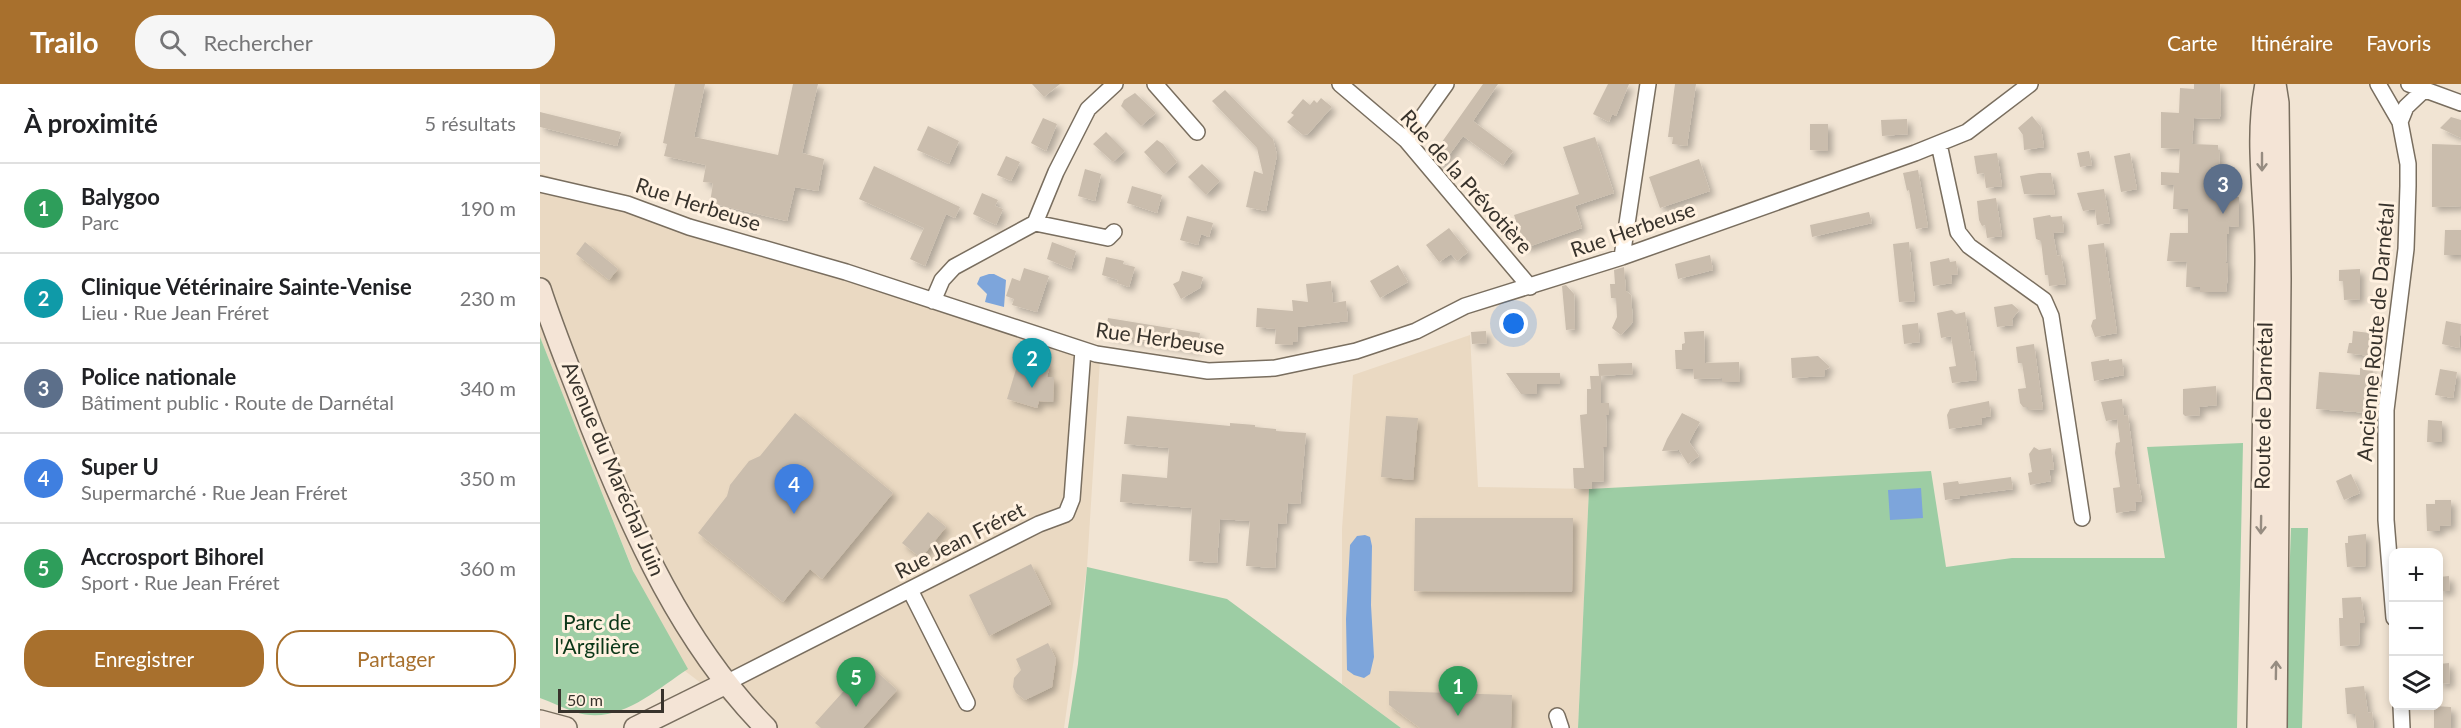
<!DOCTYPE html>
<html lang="fr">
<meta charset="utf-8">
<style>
:root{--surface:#fff;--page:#f6f6f6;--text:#202124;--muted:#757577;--line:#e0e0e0;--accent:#a8702d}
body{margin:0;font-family:Lato,sans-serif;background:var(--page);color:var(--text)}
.controls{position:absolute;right:18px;bottom:18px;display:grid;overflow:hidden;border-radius:12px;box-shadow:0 3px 9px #0003}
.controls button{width:54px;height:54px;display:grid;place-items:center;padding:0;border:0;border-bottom:2px solid var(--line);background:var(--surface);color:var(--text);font:30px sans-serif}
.scale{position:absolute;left:18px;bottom:15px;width:106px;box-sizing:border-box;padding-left:6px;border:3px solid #38332c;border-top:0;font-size:16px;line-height:21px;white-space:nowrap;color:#38332c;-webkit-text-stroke:4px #fff1e0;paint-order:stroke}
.you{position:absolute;left:974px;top:240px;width:21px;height:21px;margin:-15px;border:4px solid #fff;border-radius:50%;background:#1a73e8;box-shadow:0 0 0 9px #1a73e833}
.badge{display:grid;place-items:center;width:39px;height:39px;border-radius:50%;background:var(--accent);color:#fff;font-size:20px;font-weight:700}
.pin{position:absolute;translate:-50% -50px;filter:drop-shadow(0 2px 3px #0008)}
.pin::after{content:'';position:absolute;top:32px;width:21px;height:18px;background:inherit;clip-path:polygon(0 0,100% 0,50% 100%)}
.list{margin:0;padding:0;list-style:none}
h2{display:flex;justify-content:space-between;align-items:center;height:78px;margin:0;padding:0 24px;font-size:26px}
h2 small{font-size:20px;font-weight:400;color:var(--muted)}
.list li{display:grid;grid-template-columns:39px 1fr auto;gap:18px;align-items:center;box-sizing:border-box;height:90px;padding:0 24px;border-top:2px solid var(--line)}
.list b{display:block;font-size:22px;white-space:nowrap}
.list p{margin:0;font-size:20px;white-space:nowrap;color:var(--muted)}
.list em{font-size:20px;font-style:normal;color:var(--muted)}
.actions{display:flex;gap:12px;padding:18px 24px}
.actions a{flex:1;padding:14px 0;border:2px solid var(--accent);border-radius:24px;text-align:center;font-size:21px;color:var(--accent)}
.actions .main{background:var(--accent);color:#fff}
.icon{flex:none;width:33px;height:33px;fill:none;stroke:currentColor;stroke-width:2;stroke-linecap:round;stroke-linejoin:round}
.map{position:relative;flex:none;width:1921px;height:644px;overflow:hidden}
header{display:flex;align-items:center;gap:36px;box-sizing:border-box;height:84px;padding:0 30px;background:var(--accent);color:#fff}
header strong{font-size:28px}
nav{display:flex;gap:33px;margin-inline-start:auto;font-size:21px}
.search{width:420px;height:54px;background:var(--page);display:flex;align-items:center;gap:15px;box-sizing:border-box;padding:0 21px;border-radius:24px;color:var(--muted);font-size:22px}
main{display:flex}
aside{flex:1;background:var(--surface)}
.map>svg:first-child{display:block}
</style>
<header>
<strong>Trailo</strong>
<div class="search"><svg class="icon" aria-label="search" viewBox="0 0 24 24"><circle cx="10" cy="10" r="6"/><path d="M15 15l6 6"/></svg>Rechercher</div>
<nav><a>Carte</a><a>Itinéraire</a><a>Favoris</a></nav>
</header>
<main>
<aside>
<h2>À proximité<small>5 résultats</small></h2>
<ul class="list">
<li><span class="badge" style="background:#2e9e5b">1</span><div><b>Balygoo</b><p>Parc</p></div><em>190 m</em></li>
<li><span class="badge" style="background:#0f9aa8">2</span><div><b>Clinique Vétérinaire Sainte-Venise</b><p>Lieu · Rue Jean Fréret</p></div><em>230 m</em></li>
<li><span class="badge" style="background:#5c6f8a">3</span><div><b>Police nationale</b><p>Bâtiment public · Route de Darnétal</p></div><em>340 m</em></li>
<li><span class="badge" style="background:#3f7fe0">4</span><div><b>Super U</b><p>Supermarché · Rue Jean Fréret</p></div><em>350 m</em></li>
<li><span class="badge" style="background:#2e9e5b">5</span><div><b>Accrosport Bihorel</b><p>Sport · Rue Jean Fréret</p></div><em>360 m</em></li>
</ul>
<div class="actions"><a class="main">Enregistrer</a><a>Partager</a></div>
</aside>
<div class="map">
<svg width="1921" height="644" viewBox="0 0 1921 644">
<defs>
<filter id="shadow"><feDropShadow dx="4.5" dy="4.5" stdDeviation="3" flood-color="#0004"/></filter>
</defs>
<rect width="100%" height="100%" fill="#f1e4d3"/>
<path fill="#ead9c2" d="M0 89 560 276 547 483 524 644H220L128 574 0 253Z
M930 251 938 403 1049 405 1038 644H861L802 600V445L813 291Z"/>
<path fill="#9dcda4" d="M0 253 93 487 148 585C114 607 78 642 35 628 23 624 11 618 0 614Z
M1703 359 1697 644H1038L1049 405 1391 387 1406 483 1472 474H1625L1607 363Z
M1751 444H1768L1762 644H1744Z
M547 483 687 515 861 644H528L538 580Z"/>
<path fill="#7da5db" d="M449 190H454L466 196 464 223 445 218 447 210 437 200 440 193Z
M1381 404 1383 434 1350 436 1348 406Z
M825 451 830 453 832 462 831 521 834 573 830 590 824 594 814 591 807 586 806 535 810 461 817 452Z"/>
<path fill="#cabdad" filter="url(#shadow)" d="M135 0H165L154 53 238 71 253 0H278L262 69 284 75 278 107 255 103 247 137 170 119 173 99 163 98 166 81 124 72 127 60 123 59Z
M492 0H520L504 13Z
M943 0H958L933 37 973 67 963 81 923 52 901 82 892 72Z
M1068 0H1089L1076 32 1072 30 1069 38 1053 30Z
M1135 0H1156L1147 62 1132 60 1133 53H1128Z
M1654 0H1680L1681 30 1679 35 1654 34 1652 60 1678 61V66H1680L1677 112 1699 113V143L1689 142V150H1687L1686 179H1688V191L1686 208H1660V203H1646L1647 178 1627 177 1630 149H1648V125H1633L1634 101H1621V88L1639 89 1640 65 1621 64V28L1639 29 1640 4 1654 5Z
M685 6 733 55 737 71 726 127 706 123 714 87 723 90 717 64 672 17Z
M595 9 616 29 601 42 581 22 584 16Z
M781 14 792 23 768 50 763 51 747 38 754 31 751 29 763 15 770 21 774 16 777 19Z
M0 28 81 48 77 62 0 43Z
M1492 32 1501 43 1504 63 1484 66 1483 51 1478 44Z
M1911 33 1921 36V54L1900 44Z
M503 34 517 40 506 67 491 59Z
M1367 35 1368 50 1342 52 1341 36Z
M1270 40H1288V67L1270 66Z
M388 42 419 57 409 80 377 66Z
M566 48 585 67 573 78 553 60Z
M1055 53 1074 109 1035 122 1042 144 985 164 974 131 1039 110 1023 63Z
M617 56 623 60 637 78 624 90 604 68Z
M1892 60 1921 61V122L1892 123Z
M1549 67 1552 81 1540 83 1537 69Z
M1457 69 1462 102 1446 104 1444 89 1437 90 1434 72Z
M1590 69 1597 105 1581 108 1574 72Z
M466 72 480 78 471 97 457 91Z
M1159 75 1170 107 1120 124 1109 93Z
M662 80 680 97 666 111 648 93Z
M334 82 420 123 415 134 406 130 385 182 370 175 384 144 319 115Z
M545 85 561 90 555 117 538 112Z
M1378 86 1388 143 1376 145 1369 106 1367 107 1363 89Z
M1499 89H1511L1515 111 1484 110 1480 92Z
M592 102 622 111 617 129 587 119Z
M1564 105 1570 139 1557 141 1555 125 1543 127 1537 109Z
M442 109 458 116 455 122 463 125 456 141 433 130Z
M1456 114 1462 152 1447 154 1445 141 1442 142 1439 136 1437 117Z
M1329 128 1332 139 1272 153 1270 141Z
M1510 131 1511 133 1522 132 1524 148 1513 149 1517 172 1521 171 1526 200 1509 202 1508 191H1505L1501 157 1496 155 1493 134Z
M647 132 673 139 669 153 661 150 658 161 640 156Z
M909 144 928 168 917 177 911 170 899 178 886 161Z
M1905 146H1921V171H1904Z
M45 158 78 185 69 196 36 170Z
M512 158 536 167 531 185 507 175Z
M1369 158 1375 217 1359 218 1353 160Z
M1564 159 1577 249 1555 253 1551 242 1553 236 1556 235 1548 161Z
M1170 171 1173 186 1138 195 1135 180Z
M566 173 580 176 584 177 583 180 595 183 589 203 577 199 578 196 562 191Z
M1409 174 1410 178 1416 177 1418 190 1411 191 1412 199 1393 202 1390 178Z
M858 181 868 198 840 214 830 197Z
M1084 183 1086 207 1091 211 1093 238 1081 251 1072 244 1077 233 1076 214H1071L1070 200H1075L1074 186Z
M484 184 509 192 497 228 472 221 474 215 466 212 472 194 480 197Z
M1820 185V215L1804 216 1803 197H1799V186Z
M642 187 663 193 660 204 641 215 633 200 639 197Z
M791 197 793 219 806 217 808 237 758 243 757 258H753V261L735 260 736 245 716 243 717 224 753 227 752 216 768 218 766 200Z
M1026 201 1034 210 1035 245 1026 246 1022 202Z
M1472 220 1479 226 1472 235 1473 241 1457 243 1454 223Z
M1412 226 1416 230 1425 228 1431 268 1434 267 1437 296 1412 299 1409 283 1416 282 1411 252 1401 254 1397 229Z
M568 234 660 249 657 266 565 251Z
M1906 237 1921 240 1919 264 1902 260Z
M1378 239 1380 258 1364 260 1362 241Z
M946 247 947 259 932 260 931 248Z
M1164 247 1165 279 1199 278 1200 298H1182V294L1154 295 1153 285H1136L1135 266H1142V260L1145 259 1144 248Z
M1813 247 1830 249V272L1807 269 1809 259H1812Z
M1494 260 1503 325 1488 326V323H1483L1480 319 1478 305 1486 304 1482 279H1478L1476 263Z
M480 272 510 281 507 293H514L513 318 499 317 497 324 467 315Z
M1278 272 1290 283 1285 286V292L1252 294 1251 274Z
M1569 275V277L1582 275 1584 291 1554 297 1551 278Z
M1092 279 1093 290 1059 292 1058 280Z
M1820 284 1833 285 1830 329 1776 325 1779 288 1820 291Z
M1900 285 1917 288 1913 314 1895 311Z
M966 289H1020V300H997V310H981Z
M1050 292H1061V319H1069V331H1066L1067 363H1063L1064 397 1052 398V405H1037L1034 404 1033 384H1044L1040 331 1047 330V305H1051Z
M1676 302 1677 321 1659 323 1660 331 1645 332 1643 330V305Z
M1582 315 1584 332 1588 331 1597 401 1599 400 1602 417 1595 418 1596 426 1576 429 1573 404 1580 403 1575 369 1576 359 1580 358 1577 335 1566 337 1561 318Z
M1449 317 1451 332 1441 334 1442 340 1409 345 1407 331 1410 325Z
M255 329 353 409 282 495 270 485 243 518 158 449 187 412 190 401 209 377 220 372Z
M1142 329 1160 338 1149 358 1159 372 1148 380 1139 366 1122 367 1127 355Z
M587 332 690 342V339L715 341V343L736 345V347L766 349 760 420 748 419 746 440 738 439 735 484 706 482 710 437 680 435 677 479 649 477 652 424 580 418 582 390 627 394 629 364 584 360Z
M846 332 878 334 873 396 841 393Z
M1888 336 1902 337V358H1887Z
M1494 363 1499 366 1511 364 1514 385 1509 386 1511 397 1490 401 1488 389 1492 388 1489 370Z
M1811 390 1820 409 1804 416 1796 397Z
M1471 393 1473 405 1420 412V414L1405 416 1403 399 1418 397 1419 400Z
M1895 416H1911V441L1900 442V447H1887L1886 420H1895Z
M388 428 406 443 381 474 362 459Z
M875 434H1033L1032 508 874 507Z
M1826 450V482L1807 483 1805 459H1808V452Z
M491 480 511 520 449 552 429 511Z
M1909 492 1910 507H1899V493Z
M1821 513 1825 539H1820L1819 561 1800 562 1799 534H1803L1802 514Z
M508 559 516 575 512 603 485 616 476 609 473 603 474 594 481 586 476 575Z
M1909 579 1910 599 1899 600V580Z
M328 580 357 606 323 644H281L275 639Z
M1824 602 1828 629 1832 628 1834 644H1817L1815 630H1807L1805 604Z
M849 607 972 611 971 644H880L849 621Z
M1894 622 1911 623V644H1894Z"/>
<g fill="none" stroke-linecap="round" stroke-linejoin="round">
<defs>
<path id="street" d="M615 0 657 48
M800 0 866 56 990 203
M1838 0 1860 38 1868 80V102L1866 165 1846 326V436L1854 534
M1869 0 1921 19
M1860 38 1866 23 1884 6
M866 56 906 0
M1399 60 1418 148 1429 162 1504 216 1511 232 1542 434
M0 100 87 120 149 143 306 188 556 270 668 287 735 284 816 267 876 247 925 222 1082 173 1375 69 1427 48 1490 0
M495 139 568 154 574 148
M1082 173 1108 0
M393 217 402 196 414 183 495 139 516 88 548 25 575 0
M370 506 427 619
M186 599 499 440 526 430 532 415 543 266
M1861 622 1862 644
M1017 632 1021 644"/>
<path id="secondary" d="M1735 0 1738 19 1740 195 1736 644
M0 205C15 251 34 296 51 342 94 450 143 560 226 644
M0 637 26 644
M95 644 186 599
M1718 644C1721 490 1724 335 1726 181 1727 121 1714 59 1726 0"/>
</defs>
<use href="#street" stroke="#796e5f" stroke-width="18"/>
<use href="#secondary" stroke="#796e5f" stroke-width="24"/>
<use href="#street" stroke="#fff" stroke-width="15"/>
<use href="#secondary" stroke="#f4e4d6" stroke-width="21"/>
</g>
<defs><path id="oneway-shaft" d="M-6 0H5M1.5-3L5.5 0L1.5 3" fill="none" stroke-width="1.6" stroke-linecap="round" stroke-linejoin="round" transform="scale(1.5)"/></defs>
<g stroke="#968c81">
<use href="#oneway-shaft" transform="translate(1722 78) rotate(90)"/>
<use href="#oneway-shaft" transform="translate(1721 441) rotate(91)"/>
<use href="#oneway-shaft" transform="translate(1736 586) rotate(-89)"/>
</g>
<g text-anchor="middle" stroke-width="6" stroke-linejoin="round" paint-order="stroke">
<g font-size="21" fill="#38332c" stroke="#fff1e0">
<text transform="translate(926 98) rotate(48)" y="7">Rue de la Prévotière</text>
<text transform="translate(158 121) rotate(18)" y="7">Rue Herbeuse</text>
<text transform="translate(1093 146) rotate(-19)" y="7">Rue Herbeuse</text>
<text transform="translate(1836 248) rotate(-85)" y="7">Ancienne Route de Darnétal</text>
<text transform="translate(620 255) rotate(8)" y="7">Rue Herbeuse</text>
<text transform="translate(1724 322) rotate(-89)" y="7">Route de Darnétal</text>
<text transform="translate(73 385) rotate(67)" y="7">Avenue du Maréchal Juin</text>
<text transform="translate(420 457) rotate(-27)" y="7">Rue Jean Fréret</text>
</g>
<g font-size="21" fill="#0a3617" stroke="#fff1e0">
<text x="57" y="546">Parc de<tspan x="57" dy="24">l'Argilière</tspan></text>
</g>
</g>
</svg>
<div class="controls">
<button>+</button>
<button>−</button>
<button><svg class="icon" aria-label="layers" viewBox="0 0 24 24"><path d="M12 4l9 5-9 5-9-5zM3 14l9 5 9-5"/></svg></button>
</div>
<div class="scale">50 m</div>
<div class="you"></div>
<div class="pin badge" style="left:918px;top:632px;background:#2e9e5b">1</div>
<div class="pin badge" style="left:492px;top:304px;background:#0f9aa8">2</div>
<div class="pin badge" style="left:1683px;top:130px;background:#5c6f8a">3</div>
<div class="pin badge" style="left:254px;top:430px;background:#3f7fe0">4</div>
<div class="pin badge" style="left:316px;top:623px;background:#2e9e5b">5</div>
</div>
</main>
